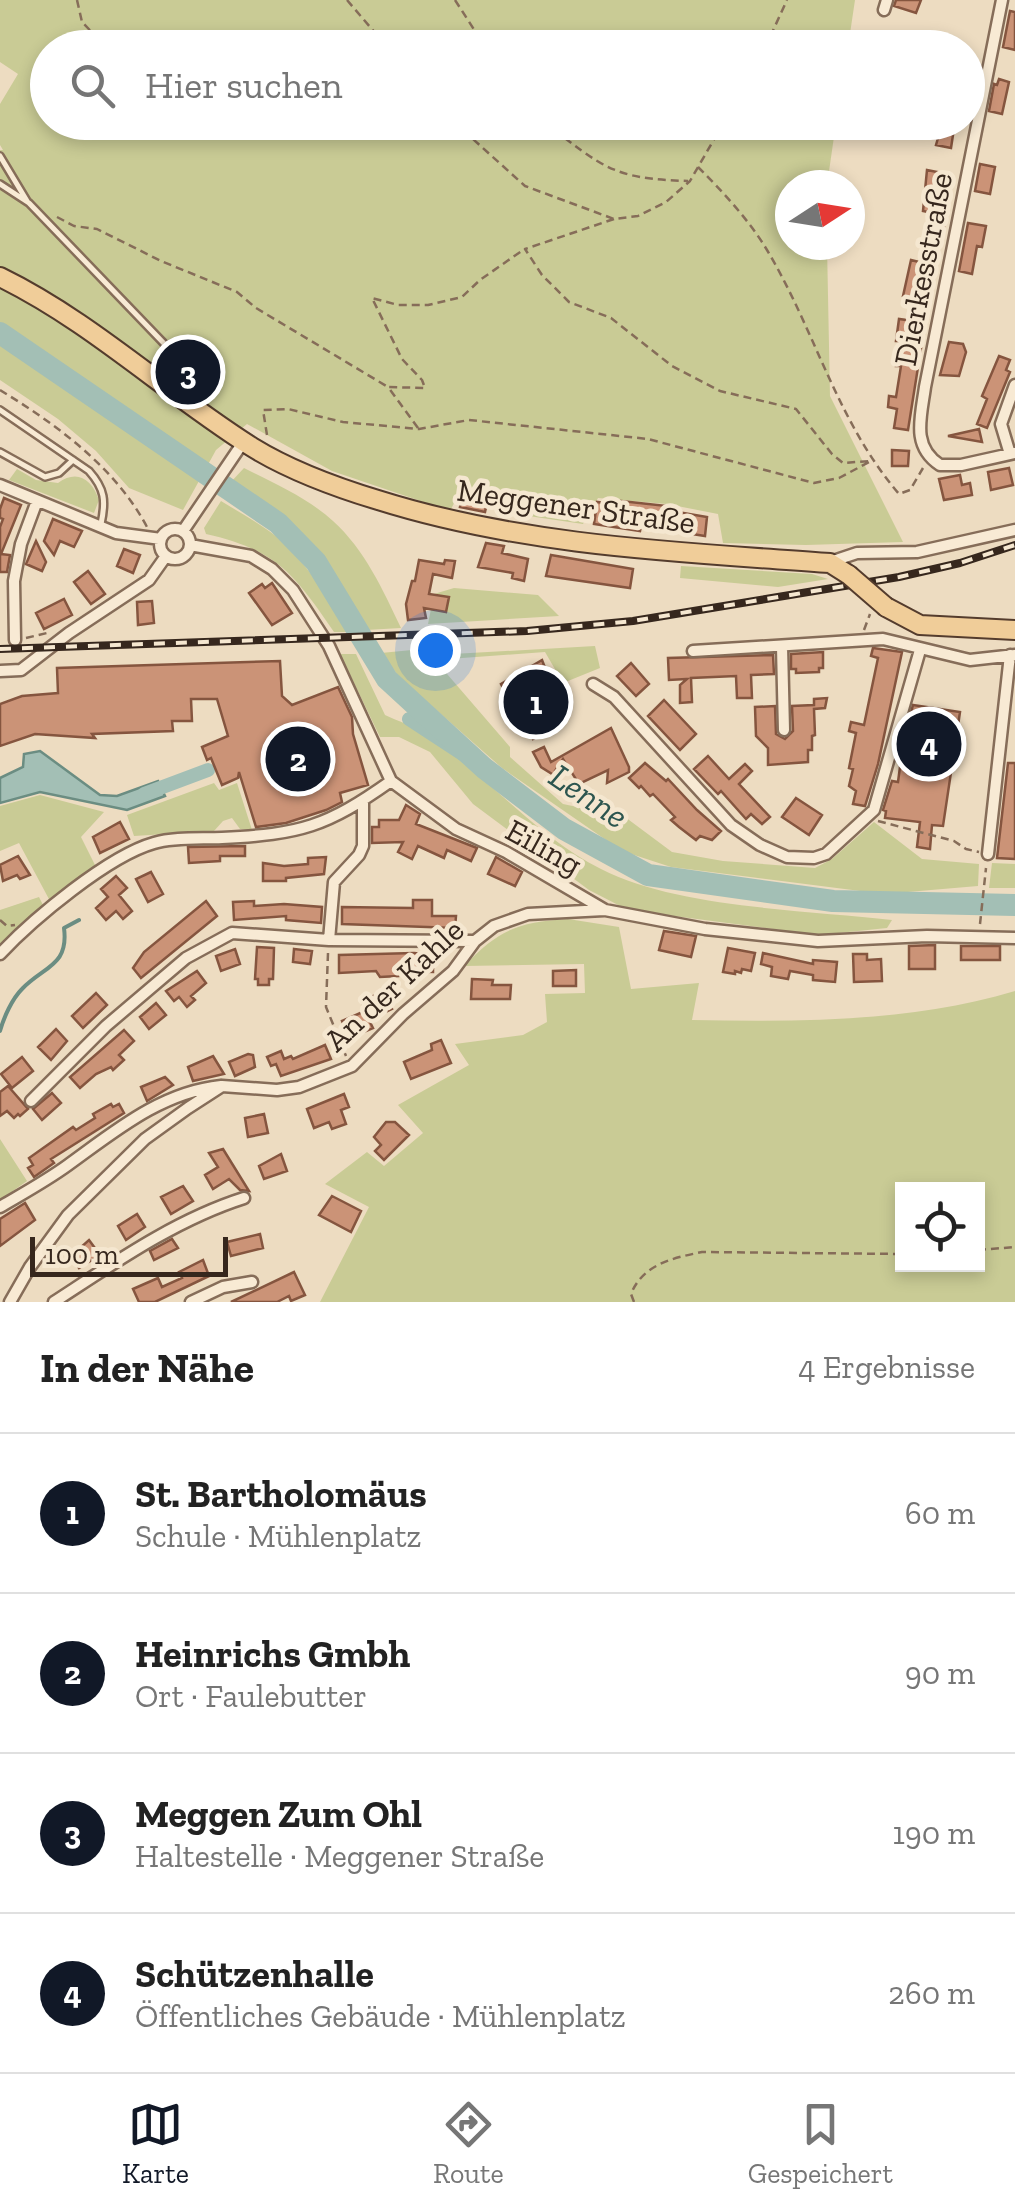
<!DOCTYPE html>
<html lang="de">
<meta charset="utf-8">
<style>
:root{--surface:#fff;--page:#f2f2f2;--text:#222;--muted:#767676;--line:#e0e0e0;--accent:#111827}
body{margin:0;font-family:"Zilla Slab",serif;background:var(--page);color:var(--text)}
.controls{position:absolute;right:30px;bottom:30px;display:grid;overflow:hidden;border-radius:0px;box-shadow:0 5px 15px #0003}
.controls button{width:90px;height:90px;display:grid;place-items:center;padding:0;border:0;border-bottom:2px solid var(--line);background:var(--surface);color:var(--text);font:50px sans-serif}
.compass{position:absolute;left:775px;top:170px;width:90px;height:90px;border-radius:50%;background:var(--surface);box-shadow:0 5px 15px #0003;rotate:78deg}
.scale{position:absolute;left:30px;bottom:25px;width:198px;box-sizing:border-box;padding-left:10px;border:5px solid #36271d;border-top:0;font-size:28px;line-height:35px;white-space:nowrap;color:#36271d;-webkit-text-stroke:8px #f5e7d0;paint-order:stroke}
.you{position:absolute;left:435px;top:650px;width:35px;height:35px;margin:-25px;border:8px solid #fff;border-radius:50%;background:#1a73e8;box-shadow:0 0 0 15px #1a73e833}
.badge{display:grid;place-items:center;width:65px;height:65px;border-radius:50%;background:var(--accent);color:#fff;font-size:32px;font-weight:700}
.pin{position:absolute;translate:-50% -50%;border:5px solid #fff;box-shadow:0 2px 10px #0006}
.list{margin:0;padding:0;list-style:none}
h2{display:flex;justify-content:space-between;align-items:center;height:130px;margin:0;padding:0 40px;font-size:42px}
h2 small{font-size:32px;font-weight:400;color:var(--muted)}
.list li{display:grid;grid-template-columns:65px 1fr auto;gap:30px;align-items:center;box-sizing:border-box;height:160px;padding:0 40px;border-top:2px solid var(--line)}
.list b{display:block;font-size:38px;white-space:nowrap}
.list p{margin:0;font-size:32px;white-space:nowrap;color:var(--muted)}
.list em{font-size:32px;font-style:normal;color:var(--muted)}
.icon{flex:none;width:55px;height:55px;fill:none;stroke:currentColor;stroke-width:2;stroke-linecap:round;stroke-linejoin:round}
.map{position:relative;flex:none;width:1015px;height:1302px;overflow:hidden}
.search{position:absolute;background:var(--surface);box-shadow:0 5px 15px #0003;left:30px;right:30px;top:30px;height:110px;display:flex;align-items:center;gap:25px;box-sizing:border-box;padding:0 35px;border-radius:55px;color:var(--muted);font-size:38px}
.sheet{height:770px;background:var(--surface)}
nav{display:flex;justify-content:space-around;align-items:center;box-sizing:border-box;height:140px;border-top:2px solid var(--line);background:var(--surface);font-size:28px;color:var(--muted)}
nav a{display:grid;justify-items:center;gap:5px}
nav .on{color:var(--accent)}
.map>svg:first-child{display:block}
</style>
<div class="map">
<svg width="1015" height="1302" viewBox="0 0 1015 1302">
<rect width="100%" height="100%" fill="#eddcc1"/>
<path fill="#c9cb95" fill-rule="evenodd" d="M0 0H855L848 47 48 48V122L836 123 827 185H790V245H827L830 396 903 542 806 545 723 543 718 514 667 504 598 498 583 524 495 511V496L461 490 450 511 332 471 247 424 216 450 183 510 129 488 96 451 58 419 0 380V150H3L0 145V104L18 74 0 62Z
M244 468C273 483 308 498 333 521 365 550 383 590 401 628L366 630C323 556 304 528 230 483Z
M17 469 36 480 58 483C77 469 92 479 99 500L94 513 9 480Z
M221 501C237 511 254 520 269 531 304 556 326 596 348 632H334C294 574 277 550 206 534L204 528Z
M681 566 812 574 828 579 778 587 680 578Z
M454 588 538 595 559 616 428 624 434 594Z
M595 646 600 668 563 683 545 652 435 660 510 747V757L563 804 625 817 672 852 723 861 815 868 832 859 874 822 922 859 979 864 978 886 884 894 671 867 622 851 502 768 400 678 381 653 412 650 417 656Z
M340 654H356L385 715C398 721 413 726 426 734 487 775 535 836 601 869 677 908 806 910 892 920L887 928 819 935 628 910 589 890 473 804 430 752 399 737H380Z
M214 783 219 790 237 783 252 830 240 829 232 818 223 821 214 831 134 836 127 815Z
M40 795 104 812 81 837 97 869 50 901 19 843 0 851V806Z
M992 863 1015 864V888H989Z
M39 897 44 907 0 949V910Z
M568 919 619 927 631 989 699 983 692 1020C798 1022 913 1022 1015 991V1302H320L369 1207 325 1184 367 1152 384 1166 423 1133 398 1105 469 1065 455 1044 523 1035 547 1022 545 994 585 993 584 964 464 966C498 930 518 922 568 919ZM902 1190H978V1264H902Z
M0 1139 27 1181 0 1200Z"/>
<path fill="#a3bfb5" stroke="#6b8d82" stroke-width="2.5" d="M40 751 100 795 117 796 158 781 165 796 127 810 40 792 0 803V778L23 767 24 754Z"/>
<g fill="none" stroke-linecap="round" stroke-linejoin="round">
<path stroke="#6b8d82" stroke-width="4" d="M0 1031C4 1017 12 999 22 989 44 966 69 966 64 928L79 920"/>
<path stroke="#a3bfb5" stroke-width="14" d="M409 719 484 768
M144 794 208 770"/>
<path stroke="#a3bfb5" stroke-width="22" d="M0 333 278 523 316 562 387 679 484 768 564 829 648 875 833 901 1015 905"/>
</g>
<path fill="#cb9377" stroke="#85553f" stroke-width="2.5" d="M896 0H921L916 13 894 6Z
M1010 11 1015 12V50L1003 47Z
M999 79 1009 82 1002 114 989 111 994 84 997 85Z
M936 122H955L951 148 936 145 938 138H933Z
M980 164 995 167 990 194 975 191Z
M927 170 947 174 938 214 923 211Z
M932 219 945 222 941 240 928 238Z
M968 223 986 226 982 247 977 246 972 274 959 271Z
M911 260 931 265 921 300 903 296Z
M916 312 926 317 908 430 894 428 897 409 888 407 889 396 896 397 901 366H896L900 341H896L899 319 914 321Z
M949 342 963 344 966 352 959 376 940 375Z
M999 356 1010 360 1006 370 1010 372 987 428 977 424 987 399 982 396Z
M979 429 982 442 948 436Z
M892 450 909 451 908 466H892Z
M1009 468 1013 485 991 490 988 472Z
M960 475 962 485 970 483 972 495 944 500 939 479Z
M463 494 488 498 485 512 460 507Z
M4 498 21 505 1 554 10 555 7 572H0V527L3 519 0 518V509Z
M621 501 667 506 666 510 707 517 705 536 679 532 680 525 642 520 640 531 594 524 597 502 621 505Z
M53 519 82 531 74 547 60 541 54 555 44 541Z
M36 541 46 562 42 571 26 564Z
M486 543 504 546 502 553 528 559 524 581 512 578 513 573 478 567Z
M124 549 140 555 133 573 117 566Z
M551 555 633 569 630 588 546 576Z
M419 560 444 564 445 560 455 561 452 578 433 574 429 594 449 597 446 612 424 608 426 618 408 620 406 604 412 581H415Z
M88 571 105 594 91 604 74 582Z
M272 583 292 613 272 625 249 593 262 584 265 588Z
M64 599 72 615 44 629 36 613Z
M152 601 154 623 138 625 137 602Z
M873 648 902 652 878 764 865 806 853 804 856 791 849 786 853 769 849 768 856 733 849 731 851 722 864 725 878 658 871 656Z
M823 652V668H819V672L796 673V669H791V654Z
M773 655 774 674 751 675 752 698H737L736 676 691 678 692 702 680 703V685L687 679 669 680 668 658Z
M542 660 564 717 539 728 542 734 533 739 515 695 508 698 501 684Z
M280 661 282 696 292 705 338 687 352 717 353 734 368 785 340 793 342 802 326 810 286 823 256 827 239 772 238 778 222 785 211 758 207 760 202 747 228 736 217 699H191L192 721H172L173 731 92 734 95 738 35 734 0 746V704L22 696 58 693 57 668Z
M631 663 649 684 636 696 617 676Z
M827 698 825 708 814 709 815 735 812 736V750H808V762L768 765V748L756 736 755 707 775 706 776 734 785 739 793 731 792 706 814 705V699Z
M664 700 696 734 680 750 648 716Z
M913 705 960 712 943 826 932 825 930 849 917 847 920 822 885 818 886 811 883 810 892 781 898 782 904 737Z
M611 728 629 767V772L607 783 608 770 579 784 563 759 555 771 560 779 541 767 533 752 544 747 551 762Z
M708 756 729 779 745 764 752 771 739 784 770 817 762 824 751 814 746 819 721 791 718 794 694 769Z
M645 763 666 781 668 779 697 810 721 831 712 840 700 836 696 840 679 827 671 820 675 817 653 794 650 796 641 786 639 788 629 778Z
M1008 763H1015V859L997 858Z
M796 798 822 815 809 835 782 817Z
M406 805 420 814 416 824 477 848 471 861 447 850 444 858 418 846 412 859 398 852 403 842 372 843V827H379V820H399Z
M120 822 129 839 100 853 93 837Z
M245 846V856H220V861L189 863 188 847Z
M18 856 30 875 20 879 17 875 3 881 0 865Z
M326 857 324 874 286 878V881H263V863L284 866 308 864V858Z
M496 857 522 872 515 886 488 874Z
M151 872 163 894 148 902 136 879Z
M116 876 127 888 119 895 132 911 123 919 116 911 106 920 96 908 108 897 101 889Z
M413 900H432V916H456L455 928 342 924V907L413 908Z
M206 901 217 916 141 978 133 968 144 952Z
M254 901V906L284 904 322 907 321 923 286 920V916L234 920 233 902Z
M664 931 696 936 691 957 659 950Z
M935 945V969H909V946Z
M961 946H1000V960H961Z
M257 947 274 948 273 979H269V985H258V979H255Z
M728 948 755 953 751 971 742 969 741 973 735 971V974L723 972Z
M235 949 240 964 221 971 216 956Z
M294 949 312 951 310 964 293 962Z
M414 953 433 955V972L397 971 398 976 380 977 376 971 339 973V955Z
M763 953 813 964V960L837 962 835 982 813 980V975L790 971 788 979 771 976 772 967 761 964Z
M853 954H867V960L881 959 882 981 854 982Z
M576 970V986H553V971Z
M197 971 206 983 191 996 195 1000 187 1007 179 997 174 1001 166 991Z
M472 979 493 980 492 985H511L510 999H471Z
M385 992 392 1009 369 1020 373 1028 349 1038 342 1021 365 1011 361 1000Z
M96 993 107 1005 83 1028 72 1016Z
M156 1003 166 1015 149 1029 140 1017Z
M56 1029 67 1041 51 1060 38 1047Z
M124 1030 134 1041 119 1055 124 1060 113 1070 111 1067 96 1074 80 1088 70 1077Z
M441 1040 451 1063 411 1079 404 1062 432 1050 431 1044Z
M325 1045 331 1059 281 1076 276 1064 271 1066 267 1057 281 1051 284 1059 291 1056 293 1059Z
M248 1054 253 1055 255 1067 235 1076 229 1062Z
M213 1056 224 1074 193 1081 188 1067Z
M22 1057 33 1071 12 1088 1 1074Z
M165 1077 173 1085 147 1101 141 1087Z
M8 1086 28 1109 20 1116 18 1114 14 1118 7 1111 0 1116V1092Z
M52 1093 61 1103 42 1120 33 1109Z
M344 1094 349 1107 341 1110 346 1124 332 1129 329 1122 314 1128 307 1109Z
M111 1104 113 1107 119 1104 124 1113 51 1159 54 1163 34 1177 28 1168 33 1165 29 1158 73 1127 76 1130 95 1118 93 1114Z
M264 1114 268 1133 248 1137 245 1118Z
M386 1122H395L409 1135 384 1160 375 1151 381 1145 374 1137Z
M223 1149 249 1191 240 1190 229 1179 213 1189 205 1175 218 1167 209 1153Z
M281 1154 287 1171 264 1179 259 1166Z
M183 1186 193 1201 171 1214 161 1197Z
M332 1196 361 1211 351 1232 319 1215Z
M25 1203 35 1220 0 1246V1219Z
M137 1214 145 1227 126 1240 118 1226Z
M260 1234 263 1248 231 1256 227 1242Z
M172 1239 178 1248 154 1260 150 1251Z
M89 1240 100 1255 79 1268 71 1256Z
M203 1260 209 1276 155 1302H139L133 1289 158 1278 162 1287 182 1278 179 1272Z
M294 1272 305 1295 291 1301 289 1296 277 1302H231Z"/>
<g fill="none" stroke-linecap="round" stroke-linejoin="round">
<defs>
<path id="lane" d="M0 156 27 201
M0 184 29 203 177 357 180 378 175 389
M0 410 89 471C105 489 106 501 101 524
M0 452 45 477 59 473 73 460"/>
<path id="street" d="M1002 0 925 387C921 417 911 446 940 465H961L1015 453
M884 10 887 0
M1010 454 1001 424 1015 385
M0 485 116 533 161 539
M160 544a15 15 0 1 1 30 0a15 15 0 1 1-30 0Z
M183 531 244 441
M190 545 251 556 272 569 293 590 329 646 391 781 456 829 506 852 605 910 705 929 818 941 927 936 1015 938
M830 562 857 553 917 552 1015 530
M15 640 14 581 21 544 37 501
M782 647 784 730
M693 651 883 639 970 660 1015 655
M0 671 21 670 69 633 149 580 166 556
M593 684 614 697 731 825 760 845 787 857 814 858 826 854 874 810 920 650
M988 854 1010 655
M329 940 334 882 359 855 363 846V801
M0 954C33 919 108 856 154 843 175 837 200 839 222 838 301 834 326 827 391 781
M31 1101 106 1026 186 958 232 933 329 940 475 941
M0 1207C22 1194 46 1181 68 1165 114 1132 161 1092 221 1086
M10 1302 30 1267 68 1215 145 1139 188 1108 222 1086 277 1090 299 1087 352 1066 403 1014 453 971 475 941 494 926 528 914 604 910
M54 1302C114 1263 175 1220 244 1198
M191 1302 223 1287 252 1282"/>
<path id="primary" d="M0 277C92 322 166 393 252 447 291 471 335 487 378 500 524 546 678 552 830 563L849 575
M886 607 920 625 1015 630"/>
</defs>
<use href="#lane" stroke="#866d59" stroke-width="10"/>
<use href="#street" stroke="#866d59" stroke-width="15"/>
<use href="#primary" stroke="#543c2d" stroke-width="22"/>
<path stroke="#866d59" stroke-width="2.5" stroke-dasharray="8 5" stroke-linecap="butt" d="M77 0 82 22 107 48
M347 0 388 48
M455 0 486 48
M765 48 787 0
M454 122 525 186 614 219 638 216 666 202 690 181 724 122
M544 122C603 167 612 179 688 181
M698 167C723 192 749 220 767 250 816 332 836 420 899 494L910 490 923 468
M57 217 74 226 97 229 161 261 237 292 256 308 388 387
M614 219 525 249 542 275 569 302 611 318 672 366 720 391 796 409 832 454 843 463 870 461
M0 390C57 425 115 467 147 527
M418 428 388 387 425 388 422 380 402 359 372 298 398 305H428L462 297 480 280 523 250
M267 435 263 410 288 409 343 422 419 429 469 420 648 439 814 483 839 478 871 461
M864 630 870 614
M26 638 47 633
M878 821 954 841 966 849 979 852
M0 920 7 926 15 925
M980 924 986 868
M328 953 326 1007 346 1056
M978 1250 1015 1247
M634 1302 631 1294C643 1264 673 1258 702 1252L902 1254"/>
<use href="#lane" stroke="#f8ead4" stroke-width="5"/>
<use href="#street" stroke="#f8ead4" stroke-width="10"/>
<use href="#primary" stroke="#f0cd99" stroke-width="18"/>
<defs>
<path id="rail" d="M0 649 527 631 633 621 899 577 960 563 1015 545"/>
</defs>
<use href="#rail" stroke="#36271d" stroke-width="8"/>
<use href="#rail" stroke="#f5e7d0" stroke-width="4" stroke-dasharray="11" stroke-linecap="butt"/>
<defs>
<path id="primary-bridge" d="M849 575 886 607"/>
</defs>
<use href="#primary-bridge" stroke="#543c2d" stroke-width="22" stroke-linecap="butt"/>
<use href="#primary-bridge" stroke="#f0cd99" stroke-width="18"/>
</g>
<g text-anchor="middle" stroke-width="9" stroke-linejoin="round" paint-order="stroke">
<g font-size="32" fill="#36271d" stroke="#f5e7d0">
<text transform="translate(923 269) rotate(-79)" y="11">Dierkesstraße</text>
<text transform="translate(576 506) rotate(8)" y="11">Meggener Straße</text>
<text transform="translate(544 847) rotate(29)" y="11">Eiling</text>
<text transform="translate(394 985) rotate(-43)" y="11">An der Kahle</text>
</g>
<g font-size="35" font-style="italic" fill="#2c554f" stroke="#f5e7d0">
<text transform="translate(589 796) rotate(34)" y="12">Lenne</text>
</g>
</g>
</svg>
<div class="controls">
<button><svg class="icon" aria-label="locate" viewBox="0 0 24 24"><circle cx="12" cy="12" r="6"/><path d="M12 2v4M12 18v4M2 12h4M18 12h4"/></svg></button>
</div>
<svg class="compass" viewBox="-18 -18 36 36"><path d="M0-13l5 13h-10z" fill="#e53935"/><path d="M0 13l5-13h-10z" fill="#767676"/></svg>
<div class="scale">100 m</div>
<div class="you"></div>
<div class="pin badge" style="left:536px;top:702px">1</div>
<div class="pin badge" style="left:298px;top:759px">2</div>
<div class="pin badge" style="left:188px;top:372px">3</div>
<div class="pin badge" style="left:929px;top:744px">4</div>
<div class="search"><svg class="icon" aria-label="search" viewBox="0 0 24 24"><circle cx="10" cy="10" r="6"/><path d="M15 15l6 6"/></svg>Hier suchen</div>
</div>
<section class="sheet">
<h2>In der Nähe<small>4 Ergebnisse</small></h2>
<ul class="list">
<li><span class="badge">1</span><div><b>St. Bartholomäus</b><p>Schule · Mühlenplatz</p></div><em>60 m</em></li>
<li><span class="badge">2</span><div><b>Heinrichs Gmbh</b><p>Ort · Faulebutter</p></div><em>90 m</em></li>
<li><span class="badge">3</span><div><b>Meggen Zum Ohl</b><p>Haltestelle · Meggener Straße</p></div><em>190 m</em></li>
<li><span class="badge">4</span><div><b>Schützenhalle</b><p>Öffentliches Gebäude · Mühlenplatz</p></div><em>260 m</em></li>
</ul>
</section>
<nav>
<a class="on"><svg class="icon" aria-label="map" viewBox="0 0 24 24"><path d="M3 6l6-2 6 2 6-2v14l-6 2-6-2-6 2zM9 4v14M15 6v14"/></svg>Karte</a>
<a><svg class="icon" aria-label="directions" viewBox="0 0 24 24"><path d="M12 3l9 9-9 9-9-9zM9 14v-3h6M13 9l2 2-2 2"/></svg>Route</a>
<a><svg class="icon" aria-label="saved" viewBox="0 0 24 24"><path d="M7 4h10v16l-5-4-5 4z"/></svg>Gespeichert</a>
</nav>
